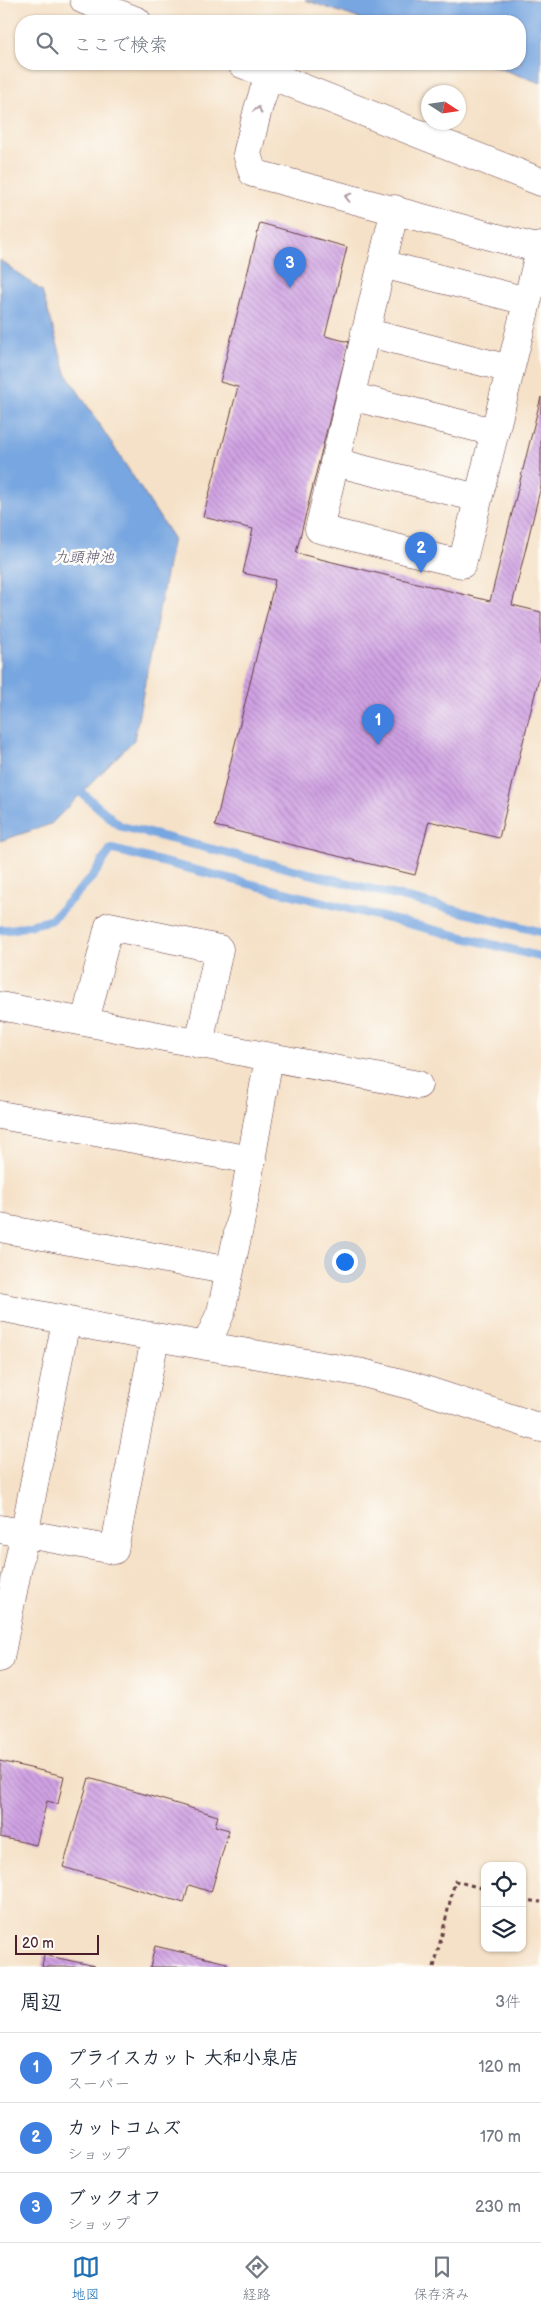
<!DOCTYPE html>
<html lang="ja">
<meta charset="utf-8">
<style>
:root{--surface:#fff;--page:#f2f2f3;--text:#1f2937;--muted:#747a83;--line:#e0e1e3;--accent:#1f6fb2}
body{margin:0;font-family:"Balsamiq Sans","Klee One",sans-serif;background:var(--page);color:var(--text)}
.controls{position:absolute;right:15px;bottom:15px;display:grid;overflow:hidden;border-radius:10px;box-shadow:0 1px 4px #0004}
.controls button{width:45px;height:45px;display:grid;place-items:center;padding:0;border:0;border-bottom:1px solid var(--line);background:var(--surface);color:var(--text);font:25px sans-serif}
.compass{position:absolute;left:421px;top:85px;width:45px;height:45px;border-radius:50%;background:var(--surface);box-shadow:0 1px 4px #0004;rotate:102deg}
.scale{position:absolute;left:15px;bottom:12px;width:84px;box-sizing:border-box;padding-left:5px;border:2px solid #4a1f2b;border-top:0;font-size:14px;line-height:18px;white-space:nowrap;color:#4a1f2b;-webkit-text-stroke:4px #fdfcf7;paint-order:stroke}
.you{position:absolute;left:344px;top:1261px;width:18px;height:18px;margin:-12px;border:4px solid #fff;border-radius:50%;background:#1a73e8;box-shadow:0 0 0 8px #1a73e833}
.badge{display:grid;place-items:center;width:32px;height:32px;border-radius:50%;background:var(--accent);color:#fff;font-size:16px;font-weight:700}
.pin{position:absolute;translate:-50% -41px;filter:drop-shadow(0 1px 2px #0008)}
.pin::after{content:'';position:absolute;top:26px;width:18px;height:15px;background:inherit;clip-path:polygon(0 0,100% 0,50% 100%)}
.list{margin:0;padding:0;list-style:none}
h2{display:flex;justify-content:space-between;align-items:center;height:65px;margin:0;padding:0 20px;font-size:21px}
h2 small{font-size:16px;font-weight:400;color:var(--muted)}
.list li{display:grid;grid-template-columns:32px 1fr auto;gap:15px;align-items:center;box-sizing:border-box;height:70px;padding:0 20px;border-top:1px solid var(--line)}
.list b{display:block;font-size:19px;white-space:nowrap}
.list p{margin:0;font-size:16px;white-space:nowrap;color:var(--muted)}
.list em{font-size:16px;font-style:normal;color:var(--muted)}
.icon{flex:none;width:28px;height:28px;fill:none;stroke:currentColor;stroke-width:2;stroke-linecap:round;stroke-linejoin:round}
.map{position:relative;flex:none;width:541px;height:1967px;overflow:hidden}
.search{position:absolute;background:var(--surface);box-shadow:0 1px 4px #0004;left:15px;right:15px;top:15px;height:55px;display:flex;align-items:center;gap:12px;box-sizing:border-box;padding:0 18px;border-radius:20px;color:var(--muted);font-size:19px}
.sheet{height:275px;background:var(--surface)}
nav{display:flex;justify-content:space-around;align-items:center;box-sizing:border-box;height:70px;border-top:1px solid var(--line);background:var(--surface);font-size:14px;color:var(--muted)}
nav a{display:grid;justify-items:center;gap:2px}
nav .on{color:var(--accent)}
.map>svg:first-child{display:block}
</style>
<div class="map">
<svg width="541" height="1967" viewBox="0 0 541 1967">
<defs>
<pattern id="building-back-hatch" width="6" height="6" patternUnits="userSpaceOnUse" patternTransform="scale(1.25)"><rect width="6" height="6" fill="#d0a2e4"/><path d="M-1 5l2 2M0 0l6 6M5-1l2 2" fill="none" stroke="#ab83b9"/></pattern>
</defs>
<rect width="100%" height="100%" fill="#fdfcf7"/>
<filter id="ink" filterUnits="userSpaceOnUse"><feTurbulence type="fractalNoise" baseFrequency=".02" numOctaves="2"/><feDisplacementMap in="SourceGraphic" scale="10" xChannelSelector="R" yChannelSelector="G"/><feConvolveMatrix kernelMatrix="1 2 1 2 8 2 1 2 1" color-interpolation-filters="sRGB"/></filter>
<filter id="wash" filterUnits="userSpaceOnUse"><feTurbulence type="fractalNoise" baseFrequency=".0096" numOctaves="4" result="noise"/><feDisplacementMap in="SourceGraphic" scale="20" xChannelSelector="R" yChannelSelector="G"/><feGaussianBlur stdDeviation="1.12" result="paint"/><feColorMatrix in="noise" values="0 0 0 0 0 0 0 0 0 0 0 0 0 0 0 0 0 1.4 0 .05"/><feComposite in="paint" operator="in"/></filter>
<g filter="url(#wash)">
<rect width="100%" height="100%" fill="#f5e1c7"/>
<path fill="#77a6e0" stroke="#606286" d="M305 0H535L541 2V83L487 64H520V21H366Z
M0 260 42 291 66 373 173 538 134 740 51 824 0 841Z"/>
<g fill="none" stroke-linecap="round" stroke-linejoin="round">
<path stroke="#77a6e0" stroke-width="9" d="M82 793 120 826 541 932
M0 930 14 929 51 920 93 876 111 849 541 957"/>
</g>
<g id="blocks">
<path fill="url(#building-back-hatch)" d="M260 223 347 247 325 336 349 342 296 553 490 601 541 397V486L512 605 541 612V670L499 838 429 821 415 875 215 826 275 580 243 573 253 529 203 517 238 387 220 382Z
M0 1761 64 1776 58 1804 47 1801 36 1845 0 1837Z
M89 1778 218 1816 215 1826 229 1830 211 1892 189 1885 184 1903 63 1867Z
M155 1946 227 1963 226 1967H150Z
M44 1955 95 1966V1967H42Z"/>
</g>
</g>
<g filter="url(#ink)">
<use href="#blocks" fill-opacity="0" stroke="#643c42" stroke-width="1"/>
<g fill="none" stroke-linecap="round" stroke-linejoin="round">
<defs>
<path id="minor" d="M84 0 137 21
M242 64 541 182
M269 75 258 109 247 154 253 173 540 249
M395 209 319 529 462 564 541 246
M382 264 527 301
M365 332 510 369
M350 396 494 432
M334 462 478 498
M0 1006 418 1085
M85 1022 109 926 219 949 199 1044
M0 1115 252 1160
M0 1228 230 1271
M0 1307 98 1327 363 1373 413 1386 541 1428
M206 1346 221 1312 240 1224 269 1057
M0 1529 114 1550 155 1338
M0 1658 66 1321"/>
</defs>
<use href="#minor" stroke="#643c42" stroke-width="29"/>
<path stroke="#643c42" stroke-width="3" stroke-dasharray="4 4" stroke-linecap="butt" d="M522 1900 541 1902
M434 1967 455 1881 485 1889"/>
<use href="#minor" stroke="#fff" stroke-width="28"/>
</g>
<defs><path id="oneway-chevron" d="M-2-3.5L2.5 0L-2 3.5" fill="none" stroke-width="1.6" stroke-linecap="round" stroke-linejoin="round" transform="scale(1.25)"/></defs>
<g stroke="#ae9aa0">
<use href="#oneway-chevron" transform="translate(258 110) rotate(-74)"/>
<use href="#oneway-chevron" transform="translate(348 197) rotate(-166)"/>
</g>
</g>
<g text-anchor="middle" stroke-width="5" stroke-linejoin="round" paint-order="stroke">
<g font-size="15" font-style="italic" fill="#5c5573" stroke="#fdfcf7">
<text x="84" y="562">九頭神池</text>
</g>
</g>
</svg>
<div class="controls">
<button><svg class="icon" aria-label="locate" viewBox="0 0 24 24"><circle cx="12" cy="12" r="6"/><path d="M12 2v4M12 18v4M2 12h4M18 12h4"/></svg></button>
<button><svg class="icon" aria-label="layers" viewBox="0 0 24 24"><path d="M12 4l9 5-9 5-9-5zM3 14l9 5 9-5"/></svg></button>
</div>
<svg class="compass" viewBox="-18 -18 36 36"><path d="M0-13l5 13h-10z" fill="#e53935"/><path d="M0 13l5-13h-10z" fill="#747a83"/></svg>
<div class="scale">20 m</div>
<div class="you"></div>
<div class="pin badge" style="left:378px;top:745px;background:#3f7fe0">1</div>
<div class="pin badge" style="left:421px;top:573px;background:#3f7fe0">2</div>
<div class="pin badge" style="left:290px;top:288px;background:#3f7fe0">3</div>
<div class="search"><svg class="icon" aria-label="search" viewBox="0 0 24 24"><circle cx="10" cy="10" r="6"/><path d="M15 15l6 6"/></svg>ここで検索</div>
</div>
<section class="sheet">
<h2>周辺<small>3件</small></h2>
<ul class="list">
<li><span class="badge" style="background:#3f7fe0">1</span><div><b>プライスカット 大和小泉店</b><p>スーパー</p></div><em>120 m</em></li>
<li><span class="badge" style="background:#3f7fe0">2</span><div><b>カットコムズ</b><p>ショップ</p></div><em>170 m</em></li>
<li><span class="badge" style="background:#3f7fe0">3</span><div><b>ブックオフ</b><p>ショップ</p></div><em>230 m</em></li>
</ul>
</section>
<nav>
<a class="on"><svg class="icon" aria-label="map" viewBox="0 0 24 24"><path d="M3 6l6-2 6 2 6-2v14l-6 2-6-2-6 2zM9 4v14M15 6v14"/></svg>地図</a>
<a><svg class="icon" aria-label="directions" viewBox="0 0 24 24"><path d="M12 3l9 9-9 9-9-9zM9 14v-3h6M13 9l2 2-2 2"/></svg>経路</a>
<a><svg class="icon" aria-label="saved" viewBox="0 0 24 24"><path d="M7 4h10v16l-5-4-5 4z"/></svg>保存済み</a>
</nav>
